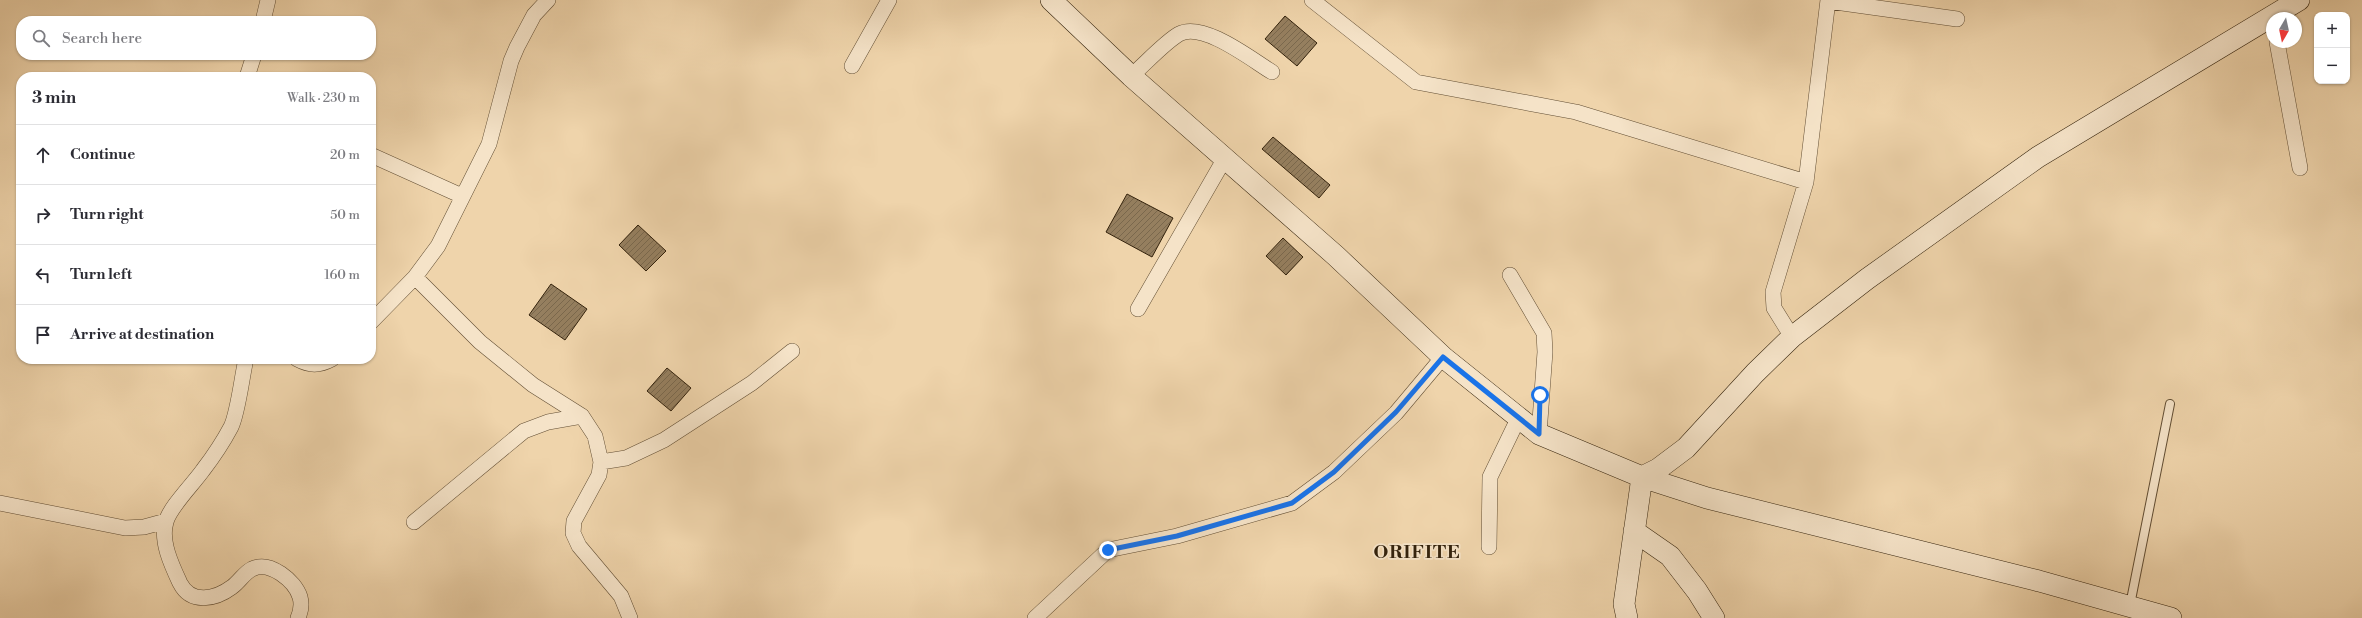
<!DOCTYPE html>
<meta charset="utf-8">
<style>
:root{--surface:#fff;--page:#f2f2f3;--text:#2b2b33;--muted:#7c7c81;--line:#e1e1e2}
body{margin:0;font-family:"Libre Bodoni",serif;background:var(--page);color:var(--text)}
.controls{position:absolute;right:12px;top:12px;display:grid;overflow:hidden;border-radius:8px;box-shadow:0 1px 3px #0004}
.controls button{width:36px;height:36px;display:grid;place-items:center;padding:0;border:0;border-bottom:1px solid var(--line);background:var(--surface);color:var(--text);font:20px sans-serif}
.compass{position:absolute;left:2266px;top:12px;width:36px;height:36px;border-radius:50%;background:var(--surface);box-shadow:0 1px 3px #0004;rotate:189deg}
.stop{position:absolute;width:12px;height:12px;margin:-9px;border:3px solid #1a73e8;border-radius:50%;background:#fff}
.stop.end{background:#1a73e8;border-color:#fff;box-shadow:0 1px 4px #0008}
.list{margin:0;padding:0;list-style:none}
h2{display:flex;justify-content:space-between;align-items:center;height:52px;margin:0;padding:0 16px;font-size:17px}
h2 small{font-size:13px;font-weight:400;color:var(--muted)}
.list li{display:grid;grid-template-columns:26px 1fr auto;gap:12px;align-items:center;box-sizing:border-box;height:60px;padding:0 16px;border-top:1px solid var(--line)}
.list b{display:block;font-size:15px;white-space:nowrap}
.list em{font-size:13px;font-style:normal;color:var(--muted)}
.icon{flex:none;width:22px;height:22px;fill:none;stroke:currentColor;stroke-width:2;stroke-linecap:round;stroke-linejoin:round}
.map{position:relative;flex:none;width:2362px;height:618px;overflow:hidden}
.search{position:absolute;background:var(--surface);box-shadow:0 1px 3px #0004;left:16px;top:16px;width:360px;height:44px;display:flex;align-items:center;gap:10px;box-sizing:border-box;padding:0 14px;border-radius:16px;color:var(--muted);font-size:15px}
.panel{position:absolute;background:var(--surface);box-shadow:0 1px 3px #0004;left:16px;top:72px;width:360px;height:292px;border-radius:16px}
.map>svg:first-child{display:block}
</style>
<div class="map">
<svg width="2362" height="618" viewBox="0 0 2362 618">
<defs>
<pattern id="building-hatch" width="6" height="6" patternUnits="userSpaceOnUse"><rect width="6" height="6" fill="#957f5f"/><path d="M-1 1l2-2M0 6l6-6M5 7l2-2" fill="none" stroke="#7a684d"/></pattern>
</defs>
<rect width="100%" height="100%" fill="#efd4ab"/>
<filter id="stains"><feTurbulence type="fractalNoise" baseFrequency=".005" numOctaves="4"/><feColorMatrix values="0 0 0 0 .2 0 0 0 0 .09 0 0 0 0 .02 0 0 0 .5 -.17"/></filter>
<radialGradient id="worn" r=".72"><stop offset=".6" stop-color="#630" stop-opacity="0"/><stop offset="1" stop-color="#630" stop-opacity=".3"/></radialGradient>
<path fill="url(#building-hatch)" stroke="#33220c" d="M1285 16 1317 43 1297 66 1265 39Z
M1273 137 1330 185 1319 198 1262 149Z
M1127 194 1173 218 1152 257 1106 232Z
M638 225 666 251 646 271 619 245Z
M1283 238 1303 257 1286 275 1266 256Z
M551 284 587 309 565 340 529 315Z
M667 368 691 388 671 411 647 391Z"/>
<g fill="none" stroke-linecap="round" stroke-linejoin="round">
<defs>
<path id="lane" d="M2130 605 2170 404"/>
<path id="street" d="M1312 0 1416 82 1576 112 1806 182
M1828 1 1957 19
M263 21 268 0
M2277 42 2300 168
M852 66 889 0
M1131 76C1144 65 1165 42 1179 34 1203 21 1252 60 1272 72
M247 77 254 55
M371 155 462 196
M1510 275 1544 333 1545 352 1539 434
M415 277 480 342 533 385 582 416 595 436 601 462 599 475 574 521 573 533 579 546 621 596 630 618
M1138 309 1225 158
M371 322 415 277 438 246 489 144 511 61 517 47 534 15 548 0
M1792 337 1774 308 1773 292 1806 182 1828 0
M246 359C242 376 238 413 231 427 223 442 213 457 203 470 194 483 169 508 166 522 160 541 172 566 180 583 191 605 216 599 232 587 239 582 245 572 252 569 270 560 295 581 300 597 302 604 301 611 298 618
M297 359C310 366 319 366 332 359
M601 462 626 458 664 440 752 383 792 351
M0 503 125 528 144 527 166 521
M414 522 524 431 548 422 582 416
M1489 547 1490 477 1518 419
M1035 618 1108 550 1177 536 1292 503 1334 472 1396 413 1443 357"/>
<path id="secondary" d="M1051 0 1131 76 1336 256 1443 357 1539 434 1642 477 1707 498 2039 581 2171 618
M1634 531 1670 556 1697 591 1714 618
M1627 618 1624 604 1642 477 1658 469 1686 448 1755 373 1792 337 1867 279 2038 157 2299 0"/>
</defs>
<use href="#lane" stroke="#624e34" stroke-width="10"/>
<use href="#street" stroke="#624e34" stroke-width="16"/>
<use href="#secondary" stroke="#33220c" stroke-width="22"/>
<use href="#lane" stroke="#f5e3c8" stroke-width="8"/>
<use href="#street" stroke="#f5e3c8" stroke-width="15"/>
<use href="#secondary" stroke="#f5e3c8" stroke-width="21"/>
</g>
<g fill="none" stroke-linecap="round" stroke-linejoin="round">
<path stroke="#1a73e8" stroke-width="5" d="M1108 550 1177 536 1292 503 1334 472 1396 412 1443 357 1539 434 1540 395"/>
</g>
<g text-anchor="middle" stroke-width="3.5" stroke-linejoin="round" paint-order="stroke">
<g font-size="18" font-weight="bold" letter-spacing="1" fill="#33220c" stroke="#f5e3c8">
<text x="1417" y="558">ORIFITE</text>
</g>
</g>
<rect width="100%" height="100%" filter="url(#stains)"/>
<rect width="100%" height="100%" fill="url(#worn)"/>
</svg>
<div class="controls">
<button>+</button>
<button>−</button>
</div>
<svg class="compass" viewBox="-18 -18 36 36"><path d="M0-13l5 13h-10z" fill="#e53935"/><path d="M0 13l5-13h-10z" fill="#7c7c81"/></svg>
<div class="stop" style="left:1540px;top:395px"></div>
<div class="stop end" style="left:1108px;top:550px"></div>
<div class="search"><svg class="icon" aria-label="search" viewBox="0 0 24 24"><circle cx="10" cy="10" r="6"/><path d="M15 15l6 6"/></svg>Search here</div>
<section class="panel">
<h2>3 min<small>Walk · 230 m</small></h2>
<ul class="list">
<li><svg class="icon" aria-label="ahead" viewBox="0 0 24 24"><path d="M12 20V5M6 11l6-6 6 6"/></svg><div><b>Continue</b></div><em>20 m</em></li>
<li><svg class="icon" aria-label="right" viewBox="0 0 24 24"><path d="M7 20v-9h11M14 6l5 5-5 5"/></svg><div><b>Turn right</b></div><em>50 m</em></li>
<li><svg class="icon" aria-label="left" viewBox="0 0 24 24"><path d="M17 20v-9H6M10 6l-5 5 5 5"/></svg><div><b>Turn left</b></div><em>160 m</em></li>
<li><svg class="icon" aria-label="arrive" viewBox="0 0 24 24"><path d="M6 21V4h12l-3 4 3 4H6"/></svg><div><b>Arrive at destination</b></div></li>
</ul>
</section>
</div>
